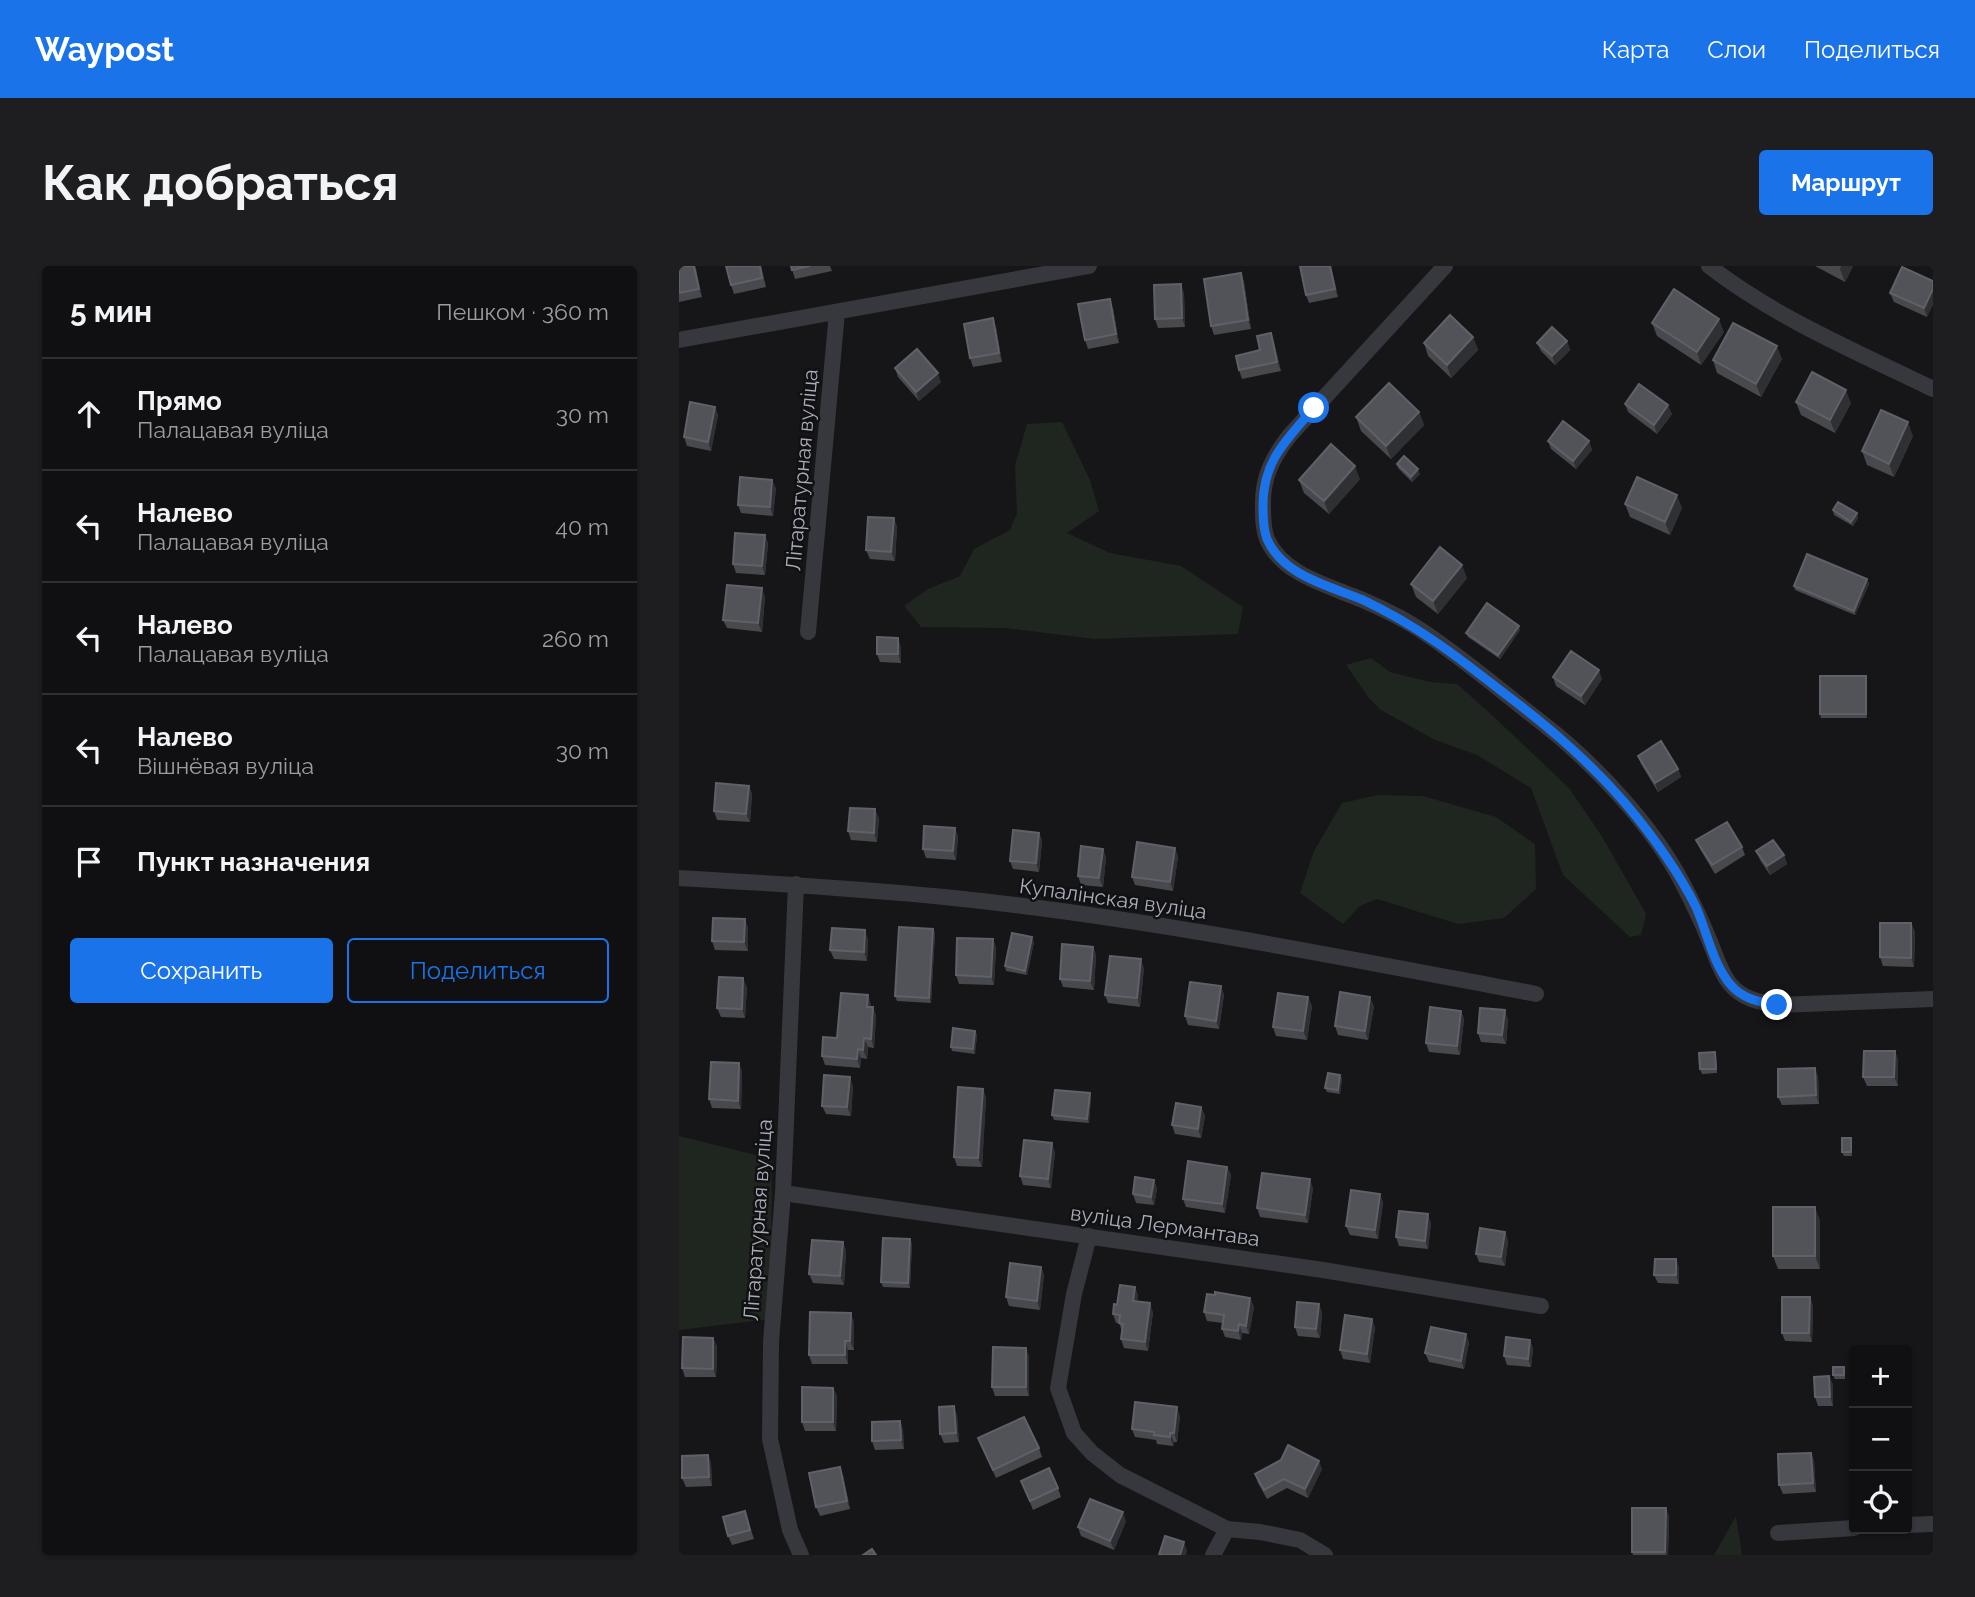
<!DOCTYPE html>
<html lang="ru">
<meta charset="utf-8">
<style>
:root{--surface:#101012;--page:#1e1e20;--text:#f1f3f6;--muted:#9c9d9f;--line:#303032;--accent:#1a73e8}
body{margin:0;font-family:Raleway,sans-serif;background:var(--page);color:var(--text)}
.controls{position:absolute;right:21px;bottom:21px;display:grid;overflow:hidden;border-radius:7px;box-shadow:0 2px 5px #0004}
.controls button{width:63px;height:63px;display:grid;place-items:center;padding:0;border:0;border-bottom:2px solid var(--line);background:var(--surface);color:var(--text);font:35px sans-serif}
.stop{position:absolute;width:21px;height:21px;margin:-16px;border:5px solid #1a73e8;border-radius:50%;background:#fff}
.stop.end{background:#1a73e8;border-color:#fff;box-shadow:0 2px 7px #0008}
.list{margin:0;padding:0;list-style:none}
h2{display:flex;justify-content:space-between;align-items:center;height:91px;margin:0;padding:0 28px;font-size:30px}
h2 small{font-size:23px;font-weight:400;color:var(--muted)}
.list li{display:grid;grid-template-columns:46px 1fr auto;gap:21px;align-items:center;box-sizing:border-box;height:112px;padding:0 28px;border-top:2px solid var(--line)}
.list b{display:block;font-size:26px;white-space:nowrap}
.list p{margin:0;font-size:23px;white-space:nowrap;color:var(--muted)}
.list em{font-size:23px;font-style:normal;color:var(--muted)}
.actions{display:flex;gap:14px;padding:21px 28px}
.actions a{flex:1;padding:16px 0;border:2px solid var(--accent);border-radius:7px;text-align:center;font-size:24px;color:var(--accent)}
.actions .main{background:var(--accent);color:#fff}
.icon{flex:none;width:38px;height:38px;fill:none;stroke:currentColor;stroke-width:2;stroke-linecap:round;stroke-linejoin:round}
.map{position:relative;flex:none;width:1254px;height:1289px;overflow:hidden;border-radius:7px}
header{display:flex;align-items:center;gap:42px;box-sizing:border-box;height:98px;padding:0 35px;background:var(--accent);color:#fff}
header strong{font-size:33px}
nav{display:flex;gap:38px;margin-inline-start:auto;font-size:24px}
.intro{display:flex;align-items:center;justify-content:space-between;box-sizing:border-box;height:168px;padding:0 42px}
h1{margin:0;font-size:49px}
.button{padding:18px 32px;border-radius:7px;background:var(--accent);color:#fff;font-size:24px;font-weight:700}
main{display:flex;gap:42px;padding:0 42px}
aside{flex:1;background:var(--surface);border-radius:7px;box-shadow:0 2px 5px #0004}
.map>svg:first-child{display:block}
</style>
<header>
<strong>Waypost</strong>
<nav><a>Карта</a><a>Слои</a><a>Поделиться</a></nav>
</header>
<div class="intro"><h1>Как добраться</h1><a class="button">Маршрут</a></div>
<main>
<aside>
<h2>5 мин<small>Пешком · 360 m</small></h2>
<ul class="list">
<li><svg class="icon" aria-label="ahead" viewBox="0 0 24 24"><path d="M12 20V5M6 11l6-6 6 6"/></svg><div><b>Прямо</b><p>Палацавая вуліца</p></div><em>30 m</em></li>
<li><svg class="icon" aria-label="left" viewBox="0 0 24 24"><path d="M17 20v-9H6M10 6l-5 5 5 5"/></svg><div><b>Налево</b><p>Палацавая вуліца</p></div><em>40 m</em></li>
<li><svg class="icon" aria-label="left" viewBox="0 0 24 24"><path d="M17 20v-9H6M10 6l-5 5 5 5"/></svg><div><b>Налево</b><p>Палацавая вуліца</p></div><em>260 m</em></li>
<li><svg class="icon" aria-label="left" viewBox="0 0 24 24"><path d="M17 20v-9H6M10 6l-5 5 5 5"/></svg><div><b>Налево</b><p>Вішнёвая вуліца</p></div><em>30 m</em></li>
<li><svg class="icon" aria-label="arrive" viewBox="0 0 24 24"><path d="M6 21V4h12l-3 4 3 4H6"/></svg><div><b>Пункт назначения</b></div></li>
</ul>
<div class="actions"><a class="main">Сохранить</a><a>Поделиться</a></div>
</aside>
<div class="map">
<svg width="1254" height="1289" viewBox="0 0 1254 1289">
<rect width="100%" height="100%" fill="#161618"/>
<path fill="#1e261f" d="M383 156 411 214 420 245 388 267 431 287 502 300 564 341 559 368 416 373 327 362 242 361 225 340 249 323 281 310 295 283 331 264 338 247 336 200 348 158Z
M692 392 711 406 751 416 778 418 813 449 890 522 924 572 967 648 962 669 951 671 884 609 852 522 798 489 756 474 702 444 690 432 667 399Z
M699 529 744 530 817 551 856 578 857 623 825 652 779 658 698 633 681 640 664 658 621 627 635 585 663 537Z
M0 870 93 893 92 1053 0 1064Z
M1057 1250 1063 1289H1035Z"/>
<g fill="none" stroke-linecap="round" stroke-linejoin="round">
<path stroke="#37383d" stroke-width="16" d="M766 0 611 169C593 192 583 212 584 241 584 252 584 263 588 273 602 306 644 318 674 330 696 339 720 350 740 363 783 391 822 425 862 456 914 496 974 560 1004 618 1014 637 1023 656 1031 676 1037 690 1041 706 1051 718 1063 733 1080 736 1098 739L1254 733
M1030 0C1097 52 1178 86 1254 123
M0 74 410 0
M129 366 158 46
M0 612C88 617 177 622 265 631 464 651 661 691 857 728
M117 618 104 927 92 1076 91 1173 111 1264 122 1289
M104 927 644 1004 862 1040
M410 970 395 1028 379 1122 395 1167 413 1187 441 1209 548 1263 581 1266 621 1274 646 1289
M1228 1259 1254 1258
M1099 1267 1175 1262
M534 1289 548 1263"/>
</g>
<path fill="#47494d" d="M0 0H16L23 31 0 36Z
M82 0 87 21 55 28 52 19Z
M112 0H151L153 5 116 13Z
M652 0 659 31 630 37 627 29Z
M1136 0H1174L1166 16Z
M562 7 565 16 572 63 535 69 532 60Z
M1254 15 1248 51 1215 36 1211 27Z
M505 27 506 61 479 62 476 53Z
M434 42 440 77 409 83 406 74Z
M973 57 1045 66 1022 99 978 70Z
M317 61 323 96 294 101 291 92Z
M592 67 595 76 602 105 563 113 560 104 581 84Z
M794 71 799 84 772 112 749 90 745 77Z
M888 75 891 84 876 99 862 85 858 77Z
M1103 93 1082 131 1038 107 1034 94Z
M216 102 262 116 240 135 219 111Z
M1117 136 1172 137 1156 167 1122 149Z
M946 138 993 148 978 168 949 146Z
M36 141 39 149 32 185 8 180 5 171Z
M740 146 745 159 712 193 682 165 677 151Z
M1234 170 1215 211 1188 199 1183 185Z
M869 175H910L913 184 897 203 872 183Z
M718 198 741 208 733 216 719 202Z
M681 213 650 248 625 227 620 214Z
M97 222 94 250 62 247 59 239Z
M946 238 1003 242 991 269 951 251Z
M1154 244 1178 247 1179 252 1174 260 1155 249Z
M215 252 218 261 216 295 191 293 187 284Z
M86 269 89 278 86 309 57 307 54 298Z
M788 312 759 348 737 331 732 318Z
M1188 313 1190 318 1176 349 1116 324 1115 320Z
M86 331 83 366 48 362 44 354Z
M841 364 821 393 789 371 787 367Z
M222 381V397L201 396 198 388Z
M874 411 923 413 906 439 877 420Z
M1188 414V452H1142L1141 448Z
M959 490 999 503 1002 511 979 526 962 498Z
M70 520 73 528 71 556 38 554 35 545Z
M200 552 198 576 172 574 169 565Z
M276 562 279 571 277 594 247 592 244 583Z
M360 567 363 575 360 606 334 603 331 595Z
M1017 574 1063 581 1066 589 1036 608 1021 583Z
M496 582 499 591 494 625 456 619 453 611Z
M424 583 427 592 424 621 402 619 399 610Z
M1077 585 1105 589 1108 598 1091 609 1081 594Z
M66 653 69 662V685L36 684 33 675Z
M1232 657 1236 666 1235 701 1204 700 1201 691Z
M254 663 256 667 252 737 218 735 216 730Z
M189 673 188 695 155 693 151 684Z
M314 673 317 682 315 719 280 718 277 709Z
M355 676 348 709 327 705 326 700Z
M414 681 417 689 415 724 384 721 381 713Z
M465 702 461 741 429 737 426 729Z
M542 720 545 729 540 763 509 759 506 750Z
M68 721 66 752 42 751 38 742Z
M629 731 633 740 628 774 597 770 594 761Z
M192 738V741H194L197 750 195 782 189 781 188 793 182 792 181 802 146 799 143 790 158 772Z
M695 740 689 774 659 769 656 760Z
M782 745 785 753 781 789 750 786 747 777Z
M829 753 827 778 802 776 799 767Z
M296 765 298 769 296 788 273 785 272 781Z
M1216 785 1219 794V820H1188L1184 811Z
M1037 791 1038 807 1023 808 1021 803Z
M60 797 63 806 62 843 33 842 30 833Z
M661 809 663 813 661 828 648 826 646 822Z
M1139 810 1140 838 1103 839 1099 831Z
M174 820 172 850 147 848 143 840Z
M304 823 307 832 303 901 278 900 275 891Z
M411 827 412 831 410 857 375 854 373 849Z
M522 841 526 850 522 872 496 868 493 859Z
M1173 876V890H1165L1163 886Z
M376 886 372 922 344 919 341 910Z
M548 901 552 909 546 947 507 941 504 933Z
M475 914 478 923 475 939 457 937 454 928Z
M634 922 629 957 581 951 578 942Z
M701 928 704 937 699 973 671 969 667 960Z
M1141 954V1003H1099L1094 990Z
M752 957 749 983 720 980 717 971Z
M826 966 829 975 826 1000 800 996 797 988Z
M164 976 167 985 165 1019 134 1017 130 1008Z
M233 977 231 1022 204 1021 202 1016Z
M997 993 1000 1002V1018L979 1017 975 1009Z
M362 1001 365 1009 361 1044 330 1040 327 1031Z
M456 1021 459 1030 458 1035 474 1046 469 1085 445 1082 442 1073 443 1065 440 1057H437L434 1048 438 1039Z
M536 1029 571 1032 575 1041 570 1068 563 1067 562 1074 546 1071 543 1063 544 1057 528 1055 525 1046Z
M1131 1031 1134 1040 1133 1076 1106 1075 1103 1067Z
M640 1038 643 1047 641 1072 619 1070 616 1061Z
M693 1053 696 1062 691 1097 664 1093 661 1084Z
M175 1056V1084H169V1098H133L130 1089Z
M34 1072 38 1081 37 1111H6L3 1102Z
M851 1074 854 1083 852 1101 828 1099 825 1090Z
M790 1076 785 1103 750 1096 746 1087Z
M350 1090V1130H316L313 1121Z
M1165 1101 1166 1105V1113H1156L1154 1109Z
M1150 1110 1154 1119V1140H1139L1136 1131Z
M154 1122 158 1130 157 1165H126L123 1156Z
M278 1149 280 1176 265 1177 261 1168Z
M501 1150 498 1176H495L494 1180 478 1178 477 1174 456 1171 453 1163Z
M221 1155 224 1164 225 1183 196 1184 193 1175Z
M299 1172 360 1182 363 1191 317 1212Z
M1132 1187 1135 1195 1137 1226 1104 1228 1100 1219Z
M29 1189 32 1198 33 1220 7 1221 3 1212Z
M602 1194 643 1203 629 1232 608 1222 588 1233 579 1217 576 1208Z
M164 1209 171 1243 141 1250 137 1241Z
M342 1215 379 1222 382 1231 354 1244Z
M987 1242 990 1251 989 1289H954L953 1286Z
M66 1245 75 1273 53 1279 49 1270Z
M447 1255 435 1284 402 1270 399 1261Z"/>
<path fill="#2f3033" d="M15 0 17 2 23 31 20 23Z
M651 0H652L659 31 656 23Z
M1162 0H1174L1166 16 1161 3Z
M562 7 565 16 572 63 569 54Z
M502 18 505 27 506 61 503 52Z
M1254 23V39L1248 51 1245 42Z
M431 33 434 42 440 77 437 68Z
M314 52 317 61 323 96 320 87Z
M1040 53 1045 66 1022 99 1018 86Z
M592 67 595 76 602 105 598 96Z
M794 71 799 84 772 112 768 99Z
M888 75 891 84 876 99 873 90Z
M1098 80 1103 93 1082 131 1077 118Z
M259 107 262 116 240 135 237 126Z
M1167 124 1172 137 1156 167 1151 154Z
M989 139 993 148 978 168 975 159Z
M36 141 39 149 32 185 29 176Z
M740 146 745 159 712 193 707 180Z
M1229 156 1234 170 1215 211 1210 198Z
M910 175 913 184 897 203 894 195Z
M676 200 681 213 650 248 645 235Z
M739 203 741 208 733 216 732 211Z
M93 214 97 222 94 250 91 241Z
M998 229 1003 242 991 269 986 256Z
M1178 247 1179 252 1174 260 1172 256Z
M215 252 218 261 216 295 212 286Z
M86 269 89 278 86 309 83 300Z
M783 299 788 312 759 348 754 335Z
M1188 313 1190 318 1176 349 1175 345Z
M83 322 86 331 83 366 79 357Z
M840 360 841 364 821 393 819 389Z
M219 372 222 381V397L219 388Z
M920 404 923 413 906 439 902 430Z
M1187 410 1188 414V452L1187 448Z
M999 503 1002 511 979 526 976 517Z
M70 520 73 528 71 556 67 548Z
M196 543 200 552 198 576 195 567Z
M276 562 279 571 277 594 274 585Z
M360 567 363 575 360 606 357 597Z
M496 582 499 591 494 625 491 616Z
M424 583 427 592 424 621 420 612Z
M1105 589 1108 598 1091 609 1088 600Z
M66 653 69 662V685L65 676Z
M1232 657 1236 666 1235 701 1232 692Z
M254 663 256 667 252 737 250 732Z
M186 664 189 673 188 695 185 686Z
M353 671 355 676 348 709 346 705Z
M314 673 317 682 315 719 312 711Z
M414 681 417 689 415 724 411 715Z
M462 693 465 702 461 741 458 732Z
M64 712 68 721 66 752 63 743Z
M542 720 545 729 540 763 537 755Z
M189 729 192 738 191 750 188 741Z
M629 731 633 740 628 774 624 765Z
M691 731 695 740 689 774 686 765Z
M194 741 197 750 195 782 192 773Z
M826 744 829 753 827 778 823 769Z
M782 745 785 753 781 789 778 780Z
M296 765 298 769 296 788 294 783Z
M185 772 189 781 188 793 184 784Z
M179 783 182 792 181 802 178 793Z
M1216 785 1219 794V820L1215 811Z
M60 797 63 806 62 843 59 835Z
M1136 802 1139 810 1140 838 1137 829Z
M661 809 663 813 661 828 659 824Z
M171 811 174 820 172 850 168 841Z
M304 823 307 832 303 901 299 892Z
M411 827 412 831 410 857 408 853Z
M522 841 526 850 522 872 519 863Z
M1172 872 1173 876V890L1172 886Z
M373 877 376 886 372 922 369 913Z
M548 901 552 909 546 947 543 938Z
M631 913 634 922 629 957 626 949Z
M475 914 478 923 475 939 472 931Z
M701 928 704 937 699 973 696 964Z
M1136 941 1141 954V1003L1136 990Z
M749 948 752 957 749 983 746 975Z
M826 966 829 975 826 1000 822 991Z
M231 973 233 977 231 1022 229 1017Z
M164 976 167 985 165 1019 161 1010Z
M997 993 1000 1002V1018L997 1009Z
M362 1001 365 1009 361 1044 358 1035Z
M456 1021 459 1030 457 1044 454 1035Z
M1131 1031 1134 1040 1133 1076 1130 1067Z
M571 1032 575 1041 570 1068 567 1060Z
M471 1037 474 1046 469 1085 466 1076Z
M640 1038 643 1047 641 1072 637 1063Z
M172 1047 175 1056V1084L171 1075Z
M693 1053 696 1062 691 1097 688 1088Z
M560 1058 563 1067 562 1074 559 1065Z
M787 1068 790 1076 785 1103 782 1095Z
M34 1072 38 1081 37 1111 34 1103Z
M851 1074 854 1083 852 1101 849 1093Z
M166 1075 169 1084V1098L166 1089Z
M347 1082 350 1090V1130L347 1121Z
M1150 1110 1154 1119V1140L1151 1131Z
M154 1122 158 1130 157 1165 154 1156Z
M275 1140 278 1149 280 1176 277 1167Z
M498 1141 501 1150 498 1176 495 1167Z
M221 1155 224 1164 225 1183 222 1174Z
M491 1167 495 1176 494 1180 491 1171Z
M1132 1187 1135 1195 1137 1226 1134 1217Z
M29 1189 32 1198 33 1220 30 1211Z
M640 1195 643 1203 629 1232 626 1223Z
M161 1201 164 1209 171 1243 168 1235Z
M987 1242 990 1251 989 1289H987L986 1286Z
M444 1246 447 1255 435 1284 431 1275Z
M505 1276 508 1285 507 1289H501Z"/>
<path fill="#525359" stroke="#5f6168" stroke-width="2" d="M0 0H15L20 23 0 27Z
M47 0H81L83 12 52 19Z
M112 0H131L113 4Z
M621 0H651L656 23 627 29Z
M1223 1 1254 15V23L1245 42 1211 27Z
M562 7 569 54 532 60 525 13Z
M502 18 503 52 476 53 475 19Z
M995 23 1040 53 1018 86 973 57Z
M431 33 437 68 406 74 399 38Z
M771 49 794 71 768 99 745 77Z
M314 52 320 87 291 92 285 58Z
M1054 57 1098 80 1077 118 1034 94Z
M873 61 888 75 873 90 858 77Z
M592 67 598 96 560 104 557 90 581 84 578 70Z
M238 83 259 107 237 126 216 102Z
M1133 106 1167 124 1151 154 1117 136Z
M710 117 740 146 707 180 677 151Z
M960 118 989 139 975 159 946 138Z
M11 136 36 141 29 176 5 171Z
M1202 144 1229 156 1210 198 1183 185Z
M884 155 910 175 894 195 869 175Z
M652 178 676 200 645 235 620 214Z
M725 190 739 203 732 211 718 198Z
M61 211 93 214 91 241 59 239Z
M958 211 998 229 986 256 946 238Z
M1159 236 1178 247 1172 256 1154 244Z
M189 251 215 252 212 286 187 284Z
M56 267 86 269 83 300 54 298Z
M761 281 783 299 754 335 732 318Z
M1128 288 1188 313 1175 345 1115 320Z
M48 319 83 322 79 357 44 354Z
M808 337 840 360 819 389 787 367Z
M198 371 219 372V388H198Z
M892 385 920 404 902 430 874 411Z
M1141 410H1187V448H1141Z
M982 475 999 503 976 517 959 490Z
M37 517 70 520 67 548 35 545Z
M171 542 196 543 195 567 169 565Z
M1048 556 1063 581 1033 599 1017 574Z
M245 560 276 562 274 585 244 583Z
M334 564 360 567 357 597 331 595Z
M1094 574 1105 589 1088 600 1077 585Z
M458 576 496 582 491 616 453 611Z
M402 580 424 583 420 612 399 610Z
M34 652 66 653 65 676 33 675Z
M1201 657H1232V692L1201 691Z
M220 661 254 663 250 732 216 730Z
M153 662 186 664 185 686 151 684Z
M333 667 353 671 346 705 326 700Z
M278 672 314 673 312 711 277 709Z
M383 678 414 681 411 715 381 713Z
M431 690 462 693 458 732 426 729Z
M40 711 64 712 63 743 38 742Z
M511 716 542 720 537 755 506 750Z
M661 726 691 731 686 765 656 760Z
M162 727 189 729 188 741H194L192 773 185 772 184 784 179 783 178 793 143 790 144 771 158 772Z
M599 727 629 731 624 765 594 761Z
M751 741 782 745 778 780 747 777Z
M801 742 826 744 823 769 799 767Z
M274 762 296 765 294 783 272 781Z
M1185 785H1216L1215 811H1184Z
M1036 786 1037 803H1021L1020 787Z
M32 796 60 797 59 835 30 833Z
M1136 802 1137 829 1099 831V803Z
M649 807 661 809 659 824 646 822Z
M145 809 171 811 168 841 143 840Z
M279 821 304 823 299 892 275 891Z
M376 824 411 827 408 853 373 849Z
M497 837 522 841 519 863 493 859Z
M1163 872H1172V886H1163Z
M345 874 373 877 369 913 341 910Z
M509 895 548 901 543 938 504 933Z
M583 907 631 913 626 949 578 942Z
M456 911 475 914 472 931 454 928Z
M672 924 701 928 696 964 667 960Z
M1094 941H1136V990H1094Z
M720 945 749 948 746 975 717 971Z
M801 962 826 966 822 991 797 988Z
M204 972 231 973 229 1017 202 1016Z
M133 974 164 976 161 1010 130 1008Z
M976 993H997V1009H975Z
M331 997 362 1001 358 1035 327 1031Z
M441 1019 456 1021 454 1035 471 1037 466 1076 442 1073 444 1058 440 1057 441 1049 434 1048 435 1038 438 1039Z
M536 1026 571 1032 567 1060 560 1058 559 1065 543 1063 545 1049 525 1046 528 1028 536 1029Z
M1103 1031H1131L1130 1067H1103Z
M618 1036 640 1038 637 1063 616 1061Z
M131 1046 172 1047 171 1075H166V1089H130Z
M666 1049 693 1053 688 1088 661 1084Z
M752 1061 787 1068 782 1095 746 1087Z
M4 1071 34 1072V1103L3 1102Z
M827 1071 851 1074 849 1093 825 1090Z
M314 1081 347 1082V1121H313Z
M1154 1101H1165V1109H1154Z
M1150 1110 1151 1131H1136L1135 1111Z
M123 1121 154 1122V1156H123Z
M456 1136 498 1141 495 1167H491V1171L475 1169V1166L453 1163Z
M275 1140 277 1167 261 1168 260 1141Z
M345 1151 360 1182 314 1204 299 1172Z
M221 1155 222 1174 193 1175V1156Z
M609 1179 640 1195 626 1223 605 1213 585 1224 576 1208 602 1194Z
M1132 1187 1134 1217 1100 1219 1099 1188Z
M29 1189 30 1211 3 1212V1190Z
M161 1201 168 1235 137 1241 130 1207Z
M370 1202 379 1222 351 1235 342 1215Z
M411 1233 444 1246 431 1275 399 1261Z
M953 1242H987L986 1286H953Z
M66 1245 71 1264 49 1270 44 1251Z
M486 1270 505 1276 501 1289H480Z
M193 1283 197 1289H184Z"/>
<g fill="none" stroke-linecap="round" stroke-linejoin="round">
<path stroke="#1a73e8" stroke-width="9" d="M635 142C607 174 583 196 584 242 584 252 584 263 588 273 604 310 651 320 684 334 737 359 775 388 821 424 866 458 908 493 946 537 973 569 998 603 1017 641 1028 666 1034 698 1051 718 1063 733 1080 736 1098 739"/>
</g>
<g text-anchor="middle" stroke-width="5" stroke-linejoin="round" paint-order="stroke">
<g font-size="21" fill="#a8adb8" stroke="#111113">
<text transform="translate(123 204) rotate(-85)" y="7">Літаратурная вуліца</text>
<text transform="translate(434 633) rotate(8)" y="7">Купалінская вуліца</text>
<text transform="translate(79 954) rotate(-86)" y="7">Літаратурная вуліца</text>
<text transform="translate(486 960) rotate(8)" y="7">вуліца Лермантава</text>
</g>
</g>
</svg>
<div class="controls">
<button>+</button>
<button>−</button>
<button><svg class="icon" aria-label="locate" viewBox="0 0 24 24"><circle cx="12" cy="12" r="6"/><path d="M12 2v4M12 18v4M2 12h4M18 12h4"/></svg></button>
</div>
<div class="stop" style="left:635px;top:142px"></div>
<div class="stop end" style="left:1098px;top:739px"></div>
</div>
</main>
